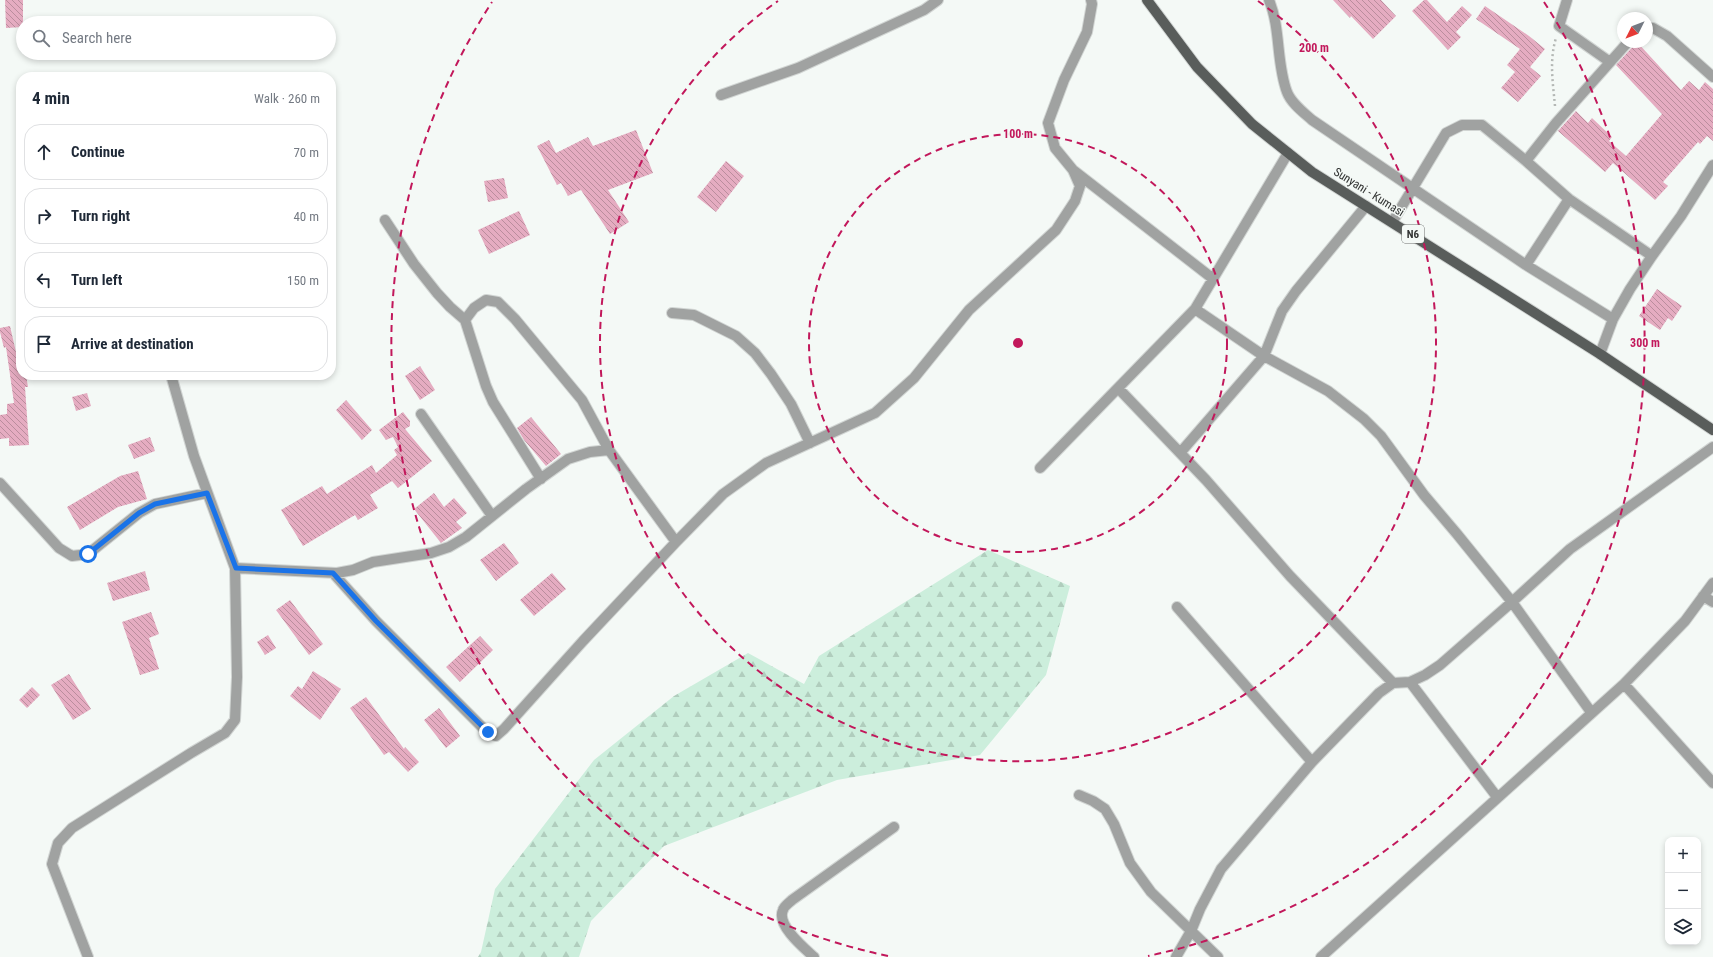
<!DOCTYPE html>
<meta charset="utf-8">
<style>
:root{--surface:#fff;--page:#f2f2f3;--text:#1f2937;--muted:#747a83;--line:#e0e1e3}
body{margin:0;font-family:"Roboto Condensed",sans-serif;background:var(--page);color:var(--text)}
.controls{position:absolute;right:12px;bottom:12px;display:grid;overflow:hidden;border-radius:8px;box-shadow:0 2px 6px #0003}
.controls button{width:36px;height:36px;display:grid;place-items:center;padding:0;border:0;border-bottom:1px solid var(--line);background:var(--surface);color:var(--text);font:20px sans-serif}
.compass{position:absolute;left:1617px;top:12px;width:36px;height:36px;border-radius:50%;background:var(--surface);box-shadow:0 2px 6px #0003;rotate:228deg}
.stop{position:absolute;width:12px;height:12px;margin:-9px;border:3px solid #1a73e8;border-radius:50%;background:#fff}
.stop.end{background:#1a73e8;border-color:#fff;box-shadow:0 1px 4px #0008}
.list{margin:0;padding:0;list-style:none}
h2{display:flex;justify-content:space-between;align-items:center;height:52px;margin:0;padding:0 16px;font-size:17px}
h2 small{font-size:13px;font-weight:400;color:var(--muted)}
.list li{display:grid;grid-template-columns:26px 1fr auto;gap:12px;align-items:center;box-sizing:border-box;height:56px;margin:0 8px 8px;padding:0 8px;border:1px solid var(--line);border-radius:16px}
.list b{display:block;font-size:15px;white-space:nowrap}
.list em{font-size:13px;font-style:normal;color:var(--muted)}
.icon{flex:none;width:22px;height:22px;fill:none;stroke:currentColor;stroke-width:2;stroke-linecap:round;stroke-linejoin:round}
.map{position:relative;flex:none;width:1713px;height:957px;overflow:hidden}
.search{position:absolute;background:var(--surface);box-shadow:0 2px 6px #0003;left:16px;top:16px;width:320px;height:44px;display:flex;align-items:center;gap:10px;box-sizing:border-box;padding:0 14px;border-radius:22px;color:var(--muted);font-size:15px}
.panel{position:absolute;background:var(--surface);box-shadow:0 2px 6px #0003;left:16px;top:72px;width:320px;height:308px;border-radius:16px}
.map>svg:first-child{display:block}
</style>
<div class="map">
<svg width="1713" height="957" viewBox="0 0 1713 957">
<defs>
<pattern id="forest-firs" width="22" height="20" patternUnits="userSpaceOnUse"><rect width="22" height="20" fill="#cceedc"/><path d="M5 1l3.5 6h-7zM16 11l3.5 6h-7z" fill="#b0cdbd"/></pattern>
<pattern id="building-back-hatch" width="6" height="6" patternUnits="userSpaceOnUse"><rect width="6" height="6" fill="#e5acc1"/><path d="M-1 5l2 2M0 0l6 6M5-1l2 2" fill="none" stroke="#ba8d9d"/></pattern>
</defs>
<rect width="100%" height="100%" fill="#f4f9f6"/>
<path fill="url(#forest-firs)" d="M988 550 1070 586 1046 675 980 755 837 780 664 846 591 921 579 957H478L481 952 495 889 594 760 674 696 748 653 804 684 819 656Z"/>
<path fill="url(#building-back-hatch)" d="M5 0H23V27L6 28Z
M1333 0H1381L1396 16 1373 39 1351 16 1350 18Z
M1424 0H1427L1447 22 1462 6 1472 15 1456 32 1461 37 1448 50 1412 11Z
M1485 6 1529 36 1545 49 1530 67 1541 76 1518 102 1501 88 1515 72 1507 65 1520 49 1476 19Z
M1637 42 1681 90 1689 81 1699 90 1705 82 1713 89V141L1707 136 1700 144 1698 142 1663 182 1668 186 1655 200 1613 163 1605 172 1558 131 1576 111 1588 123 1592 118 1612 137 1609 141 1626 156 1662 114 1616 65Z
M636 130 653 173 608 190 629 222 610 234 581 190 568 196 561 183 557 185 537 146 549 140 556 153 588 137 593 146Z
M726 161 744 176 716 212 697 197Z
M504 178 508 198 488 202 484 181Z
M519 211 530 235 489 254 478 230Z
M1657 289 1682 306 1672 321 1668 318 1660 330 1639 316Z
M10 326 18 361H21V375H26L28 387H25L29 445 9 446V438L0 439V415L7 414V404L14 403 6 347 4 348 0 332V328Z
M420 366 435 390 420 400 405 376Z
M87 393 91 406 76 411 72 397Z
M346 400 372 430 362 440 336 410Z
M403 412 410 421V426L405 429 432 461 398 488 392 481 370 495 378 508 358 520 355 515 303 546 281 510 322 486 327 494 372 465 376 473 397 455 394 450 398 447 393 437 386 440 379 430Z
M531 417 561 454 546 466 524 440 517 428Z
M150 437 155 451 134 459 128 445Z
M138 471 147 499 118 507 80 530 67 507 120 476Z
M434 493 444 507 454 498 467 513 456 522 462 528 441 543 414 509Z
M504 543 519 563 496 581 480 560Z
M145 571 150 590 113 601 107 583Z
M552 573 566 589 534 616 520 600Z
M290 600 323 644 309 655 276 610Z
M151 612 159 634 149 638 159 669 140 675 122 622Z
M268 635 276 648 265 655 257 642Z
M480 636 493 650 460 682 446 667Z
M313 671 341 689 320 720 290 696 298 686 302 689Z
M69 674 91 709 73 720 51 685Z
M32 687 40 695 27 708 19 700Z
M366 697 404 749 405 747 419 762 408 772 389 752 384 755 350 708Z
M439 708 460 736 446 748 424 720Z"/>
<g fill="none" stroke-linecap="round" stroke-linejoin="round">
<defs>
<path id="street" d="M1269 0C1281 29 1276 63 1287 92 1291 103 1303 112 1312 120L1526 265 1613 319
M1567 0 1559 26 1610 62
M1647 28H1653L1667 36 1713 77
M721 95 798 68 924 10 938 0
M1526 161 1556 123 1628 42
M1073 170 1212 278
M385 220 414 264 437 293 450 307 465 320 486 386 493 402 541 479
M1393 221 1446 133 1462 125H1482L1526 161 1569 199 1652 256
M1526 265 1569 199
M1195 309 1264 356 1328 391 1364 419 1381 436 1424 495 1457 534 1512 602 1591 712
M672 313 694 315 736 336 755 353 771 374 791 404 810 443
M465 320 474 308 486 300 498 302 515 319 582 400 609 450
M1600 354 1613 319 1630 289 1652 256 1681 216 1713 165
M1118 388 1206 480 1290 576 1393 683
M421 414 492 516
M1180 453 1264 356 1282 311 1296 291 1366 206
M1040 468 1195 309 1288 153
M0 483 59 548 72 556 88 554 139 513 155 504 207 493
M235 568 337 573 353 570 373 562 431 553 449 547 466 537 526 489 568 459 590 452 609 450 676 542
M333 573 376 621 488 733 496 736 504 729 583 641 676 542 723 494 766 463 875 413 914 378 969 310 1056 230 1075 201 1080 186 1073 170 1055 148 1048 123 1064 80 1087 32 1092 4 1091 0
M1703 596 1713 602
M1177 607 1312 762
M1410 682 1497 797
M1624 684 1713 783
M1079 795 1093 801 1105 809 1114 824 1130 863 1151 892 1218 957
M88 957 52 864 58 843 72 828 191 753 225 733 235 720 237 677 235 568 194 456 171 375
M814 957C804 948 776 925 783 910 784 906 789 903 792 900L894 827
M1176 957 1191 931 1200 909 1221 869 1312 762 1379 693 1393 683 1410 682 1425 675 1440 665 1512 602 1570 549 1713 447
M1321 957 1624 684 1685 621 1713 583"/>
<path id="primary" d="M1147 0 1197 67 1252 124 1312 172 1600 354 1713 430"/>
</defs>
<use href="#street" stroke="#d1d5d3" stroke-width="12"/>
<use href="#primary" stroke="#d1d5d3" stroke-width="12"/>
<path stroke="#b4b8b5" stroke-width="2.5" stroke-dasharray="2 3" stroke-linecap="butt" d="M1555 106C1553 83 1549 61 1556 38"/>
<use href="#street" stroke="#a0a2a1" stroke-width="10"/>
<use href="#primary" stroke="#595d5b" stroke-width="10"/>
</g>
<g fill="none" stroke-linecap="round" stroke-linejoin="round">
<path stroke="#1a73e8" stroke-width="5" d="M88 554 139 513 155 504 207 493 236 568 333 573 376 621 488 732"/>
</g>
<g fill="none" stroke="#c2185b" stroke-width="2" stroke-dasharray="7 5">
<circle cx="1018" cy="343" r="209"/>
<path d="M1258 1A418 418 0 1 1 778 1"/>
<path d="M888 956A627 627 0 0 1 492 2M1544 2A627 627 0 0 1 1148 956"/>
</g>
<g text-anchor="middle" stroke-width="3" stroke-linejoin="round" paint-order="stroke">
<rect fill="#f4f9f6" stroke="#6c6e6d" stroke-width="1" x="1402" y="225" width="22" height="18" rx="3"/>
<g font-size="11" font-weight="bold" fill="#313332">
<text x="1413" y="238">N6</text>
</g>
<g font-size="12" fill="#313332" stroke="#f4f9f6">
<text transform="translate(1369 192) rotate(32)" y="4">Sunyani - Kumasi</text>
</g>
</g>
<circle cx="1018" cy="343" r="6" fill="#c2185b" stroke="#f4f9f6" stroke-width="2"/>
<g font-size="12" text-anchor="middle" font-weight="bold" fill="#c2185b" stroke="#f4f9f6" stroke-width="3" stroke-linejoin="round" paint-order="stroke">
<text x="1314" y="52">200 m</text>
<text x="1018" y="138">100 m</text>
<text x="1645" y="347">300 m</text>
</g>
</svg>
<div class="controls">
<button>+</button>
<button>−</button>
<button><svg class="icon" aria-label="layers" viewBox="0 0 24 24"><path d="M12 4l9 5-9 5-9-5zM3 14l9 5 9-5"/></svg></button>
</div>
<svg class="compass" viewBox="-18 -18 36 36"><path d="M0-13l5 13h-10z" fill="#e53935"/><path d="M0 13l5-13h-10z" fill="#747a83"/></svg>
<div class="stop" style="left:88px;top:554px"></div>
<div class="stop end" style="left:488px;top:732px"></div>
<div class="search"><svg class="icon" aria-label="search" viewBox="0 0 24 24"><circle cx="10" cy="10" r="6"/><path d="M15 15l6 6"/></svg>Search here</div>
<section class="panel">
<h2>4 min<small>Walk · 260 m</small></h2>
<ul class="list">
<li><svg class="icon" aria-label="ahead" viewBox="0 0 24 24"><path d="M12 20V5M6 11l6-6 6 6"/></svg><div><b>Continue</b></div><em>70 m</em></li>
<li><svg class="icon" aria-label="right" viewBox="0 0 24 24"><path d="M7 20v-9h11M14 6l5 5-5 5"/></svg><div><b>Turn right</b></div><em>40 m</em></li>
<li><svg class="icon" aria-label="left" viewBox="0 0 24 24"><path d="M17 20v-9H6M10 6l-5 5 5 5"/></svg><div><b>Turn left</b></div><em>150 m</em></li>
<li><svg class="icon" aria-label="arrive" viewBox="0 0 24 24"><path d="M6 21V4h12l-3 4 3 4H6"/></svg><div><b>Arrive at destination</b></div></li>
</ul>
</section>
</div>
